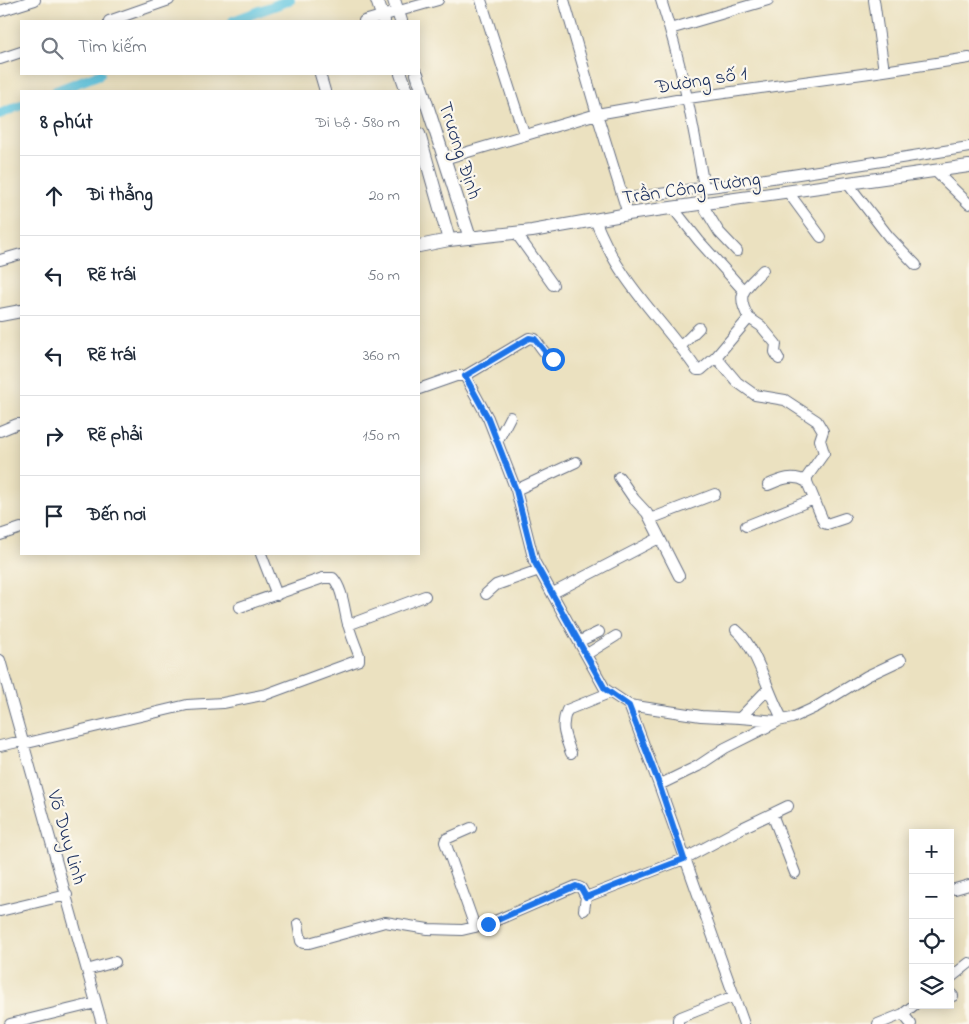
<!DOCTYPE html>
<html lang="vi">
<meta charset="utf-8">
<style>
:root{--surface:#fff;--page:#f2f2f3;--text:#1f2937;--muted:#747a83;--line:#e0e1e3}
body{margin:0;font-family:"Indie Flower",sans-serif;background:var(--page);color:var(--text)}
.controls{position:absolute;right:15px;bottom:15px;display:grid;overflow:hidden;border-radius:0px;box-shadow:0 2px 12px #0003}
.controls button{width:45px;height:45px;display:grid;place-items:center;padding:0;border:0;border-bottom:1px solid var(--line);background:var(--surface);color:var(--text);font:25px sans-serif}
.stop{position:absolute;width:15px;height:15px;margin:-11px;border:4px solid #1a73e8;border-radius:50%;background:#fff}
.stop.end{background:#1a73e8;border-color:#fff;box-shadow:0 1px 5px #0008}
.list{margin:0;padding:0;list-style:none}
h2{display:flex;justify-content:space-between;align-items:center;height:65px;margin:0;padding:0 20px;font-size:21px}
h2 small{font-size:16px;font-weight:400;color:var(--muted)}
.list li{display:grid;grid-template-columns:32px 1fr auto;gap:15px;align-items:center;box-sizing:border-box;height:80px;padding:0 20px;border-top:1px solid var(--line)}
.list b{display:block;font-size:19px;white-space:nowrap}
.list em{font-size:16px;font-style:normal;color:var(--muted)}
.icon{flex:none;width:28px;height:28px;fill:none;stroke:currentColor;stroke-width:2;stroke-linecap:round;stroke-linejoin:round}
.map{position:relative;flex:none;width:969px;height:1024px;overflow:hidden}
.search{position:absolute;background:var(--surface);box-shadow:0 2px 12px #0003;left:20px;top:20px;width:400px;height:55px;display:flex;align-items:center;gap:12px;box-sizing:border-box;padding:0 18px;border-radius:0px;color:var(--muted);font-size:19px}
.panel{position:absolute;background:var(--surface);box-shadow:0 2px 12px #0003;left:20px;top:90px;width:400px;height:465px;border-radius:0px}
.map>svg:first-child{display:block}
</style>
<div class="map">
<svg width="969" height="1024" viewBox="0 0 969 1024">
<rect width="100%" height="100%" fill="#fbf7ec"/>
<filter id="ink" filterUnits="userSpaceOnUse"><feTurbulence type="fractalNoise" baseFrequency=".02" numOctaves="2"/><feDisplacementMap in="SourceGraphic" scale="10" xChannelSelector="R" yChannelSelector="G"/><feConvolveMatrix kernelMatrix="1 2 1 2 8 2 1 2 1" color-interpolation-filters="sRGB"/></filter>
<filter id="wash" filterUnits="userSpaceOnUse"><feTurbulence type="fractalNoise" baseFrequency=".0096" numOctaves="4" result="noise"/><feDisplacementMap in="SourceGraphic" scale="20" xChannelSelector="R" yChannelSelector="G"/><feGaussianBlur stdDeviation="1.12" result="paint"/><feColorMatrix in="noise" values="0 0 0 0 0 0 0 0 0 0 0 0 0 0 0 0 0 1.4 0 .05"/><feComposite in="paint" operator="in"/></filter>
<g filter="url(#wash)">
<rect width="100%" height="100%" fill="#ebe1c0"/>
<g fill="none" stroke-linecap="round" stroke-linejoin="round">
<path stroke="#63c7e1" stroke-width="10" d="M233 21 290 0
M56 91 100 74
M0 114 21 105"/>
</g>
</g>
<g filter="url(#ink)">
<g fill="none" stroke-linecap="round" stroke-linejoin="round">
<defs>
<path id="minor" d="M481 0 524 134
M564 0 597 114 628 214
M661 0C681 61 693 124 704 187
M874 0 884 71
M0 11 35 0
M109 21 169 0
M364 21 438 0
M670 29 768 0
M0 59 21 52
M320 74 325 91
M444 159 597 114 688 98 884 71 969 58
M935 171 969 204
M848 184 889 237 916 265
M788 192 821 237
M623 198C653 196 681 190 710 187 797 175 883 161 969 147
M702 204 719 232 737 251
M673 208 699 241 743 290
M595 220C603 239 612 258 624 275 646 308 675 337 697 370H701L716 357 749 318C734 293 746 288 763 270
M516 233 553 285
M0 260 21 254
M749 318 761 326 776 344 775 352 779 359
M681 346 699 328
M716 357 737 382 755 395 785 400 817 421 823 431 820 440 824 453 807 477V482L824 523 827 524 845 518
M465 376 488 418 516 490 534 561 605 689 629 705 659 785 744 1024
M419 389 456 376H465L529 338 535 339C541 347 546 358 557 359
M0 431 17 424H21
M497 442 510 417
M619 477 634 499 647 513 679 576
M768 485C781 479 793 474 807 482
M516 490 576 462
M650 519 715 494
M746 526 814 499
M0 535 21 528
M261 554 277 595
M553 593 659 538
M486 594 496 585 539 570
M348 625 425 596
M736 630C757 647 768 694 783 720
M580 641 599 632
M587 654 616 636
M0 660 102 1024
M629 705 701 716 740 718 778 721 792 718 816 707 867 676 901 660
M740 718 768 689
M23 744 187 705 223 703 267 694 359 660V655C355 645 351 635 348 624 344 610 343 589 333 578H323L240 607
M0 746 22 741
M571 753C565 736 560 727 567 710L609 693
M659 785 698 766 725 748 777 722
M772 814 795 873
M471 828 446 839 445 842 475 927
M955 889 969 885
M584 910 586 897
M0 911 67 895
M298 924 301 941 303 943H309L385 922 428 929 462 930 488 924 576 886 581 888 586 897 684 859 742 828 788 806
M87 970 115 962
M950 978 969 963
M950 993 953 996
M903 1014 911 1024
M10 1024 96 1003
M678 1024V1019L681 1017 734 996
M878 1024 903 1014 914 1005"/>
<path id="major" d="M377 0 384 21
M394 0 401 21
M401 74 407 91
M417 74 470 238
M419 134 449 240
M419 246 449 240 532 231 628 214 969 166
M0 315 21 311"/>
</defs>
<use href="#minor" stroke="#646d80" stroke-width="12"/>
<use href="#major" stroke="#646d80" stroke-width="14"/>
<use href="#minor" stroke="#fff" stroke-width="10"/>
<use href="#major" stroke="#fff" stroke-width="12"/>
</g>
</g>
<g fill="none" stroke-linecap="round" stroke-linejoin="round" filter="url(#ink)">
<path stroke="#1a73e8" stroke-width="6" d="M488 924 576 886 581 888 586 897 684 859 659 784 629 706 605 689 534 561 516 490 488 418 465 376 529 338 535 339 547 354 553 359"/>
</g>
<g text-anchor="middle" stroke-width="4.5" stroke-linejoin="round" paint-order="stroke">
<g font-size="20" fill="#1b2f5e" stroke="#fbf7ec">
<text transform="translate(701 79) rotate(-9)" y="7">Đường số 1</text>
<text transform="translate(461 150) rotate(72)" y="7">Trương Định</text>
<text transform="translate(691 187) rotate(-8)" y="7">Trần Công Tường</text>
<text transform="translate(68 837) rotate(74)" y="7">Võ Duy Linh</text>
</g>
</g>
</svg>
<div class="controls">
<button>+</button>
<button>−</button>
<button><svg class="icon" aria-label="locate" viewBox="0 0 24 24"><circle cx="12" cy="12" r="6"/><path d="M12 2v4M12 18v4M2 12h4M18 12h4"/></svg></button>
<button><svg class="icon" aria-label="layers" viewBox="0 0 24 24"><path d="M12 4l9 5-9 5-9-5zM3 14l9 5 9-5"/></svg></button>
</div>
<div class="stop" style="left:553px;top:359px"></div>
<div class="stop end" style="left:488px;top:924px"></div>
<div class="search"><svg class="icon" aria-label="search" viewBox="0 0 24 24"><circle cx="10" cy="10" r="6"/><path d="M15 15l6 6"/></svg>Tìm kiếm</div>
<section class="panel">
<h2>8 phút<small>Đi bộ · 580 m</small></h2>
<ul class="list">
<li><svg class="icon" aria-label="ahead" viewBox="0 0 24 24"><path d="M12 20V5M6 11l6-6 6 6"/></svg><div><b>Đi thẳng</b></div><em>20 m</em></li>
<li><svg class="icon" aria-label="left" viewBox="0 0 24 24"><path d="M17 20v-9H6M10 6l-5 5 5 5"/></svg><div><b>Rẽ trái</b></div><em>50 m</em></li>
<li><svg class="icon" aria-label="left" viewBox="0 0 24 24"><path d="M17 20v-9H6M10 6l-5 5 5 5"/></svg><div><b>Rẽ trái</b></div><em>360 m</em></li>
<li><svg class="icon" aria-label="right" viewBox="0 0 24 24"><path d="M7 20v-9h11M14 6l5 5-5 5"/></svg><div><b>Rẽ phải</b></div><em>150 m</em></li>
<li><svg class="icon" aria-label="arrive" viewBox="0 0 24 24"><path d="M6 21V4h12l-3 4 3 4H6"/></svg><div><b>Đến nơi</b></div></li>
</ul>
</section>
</div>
